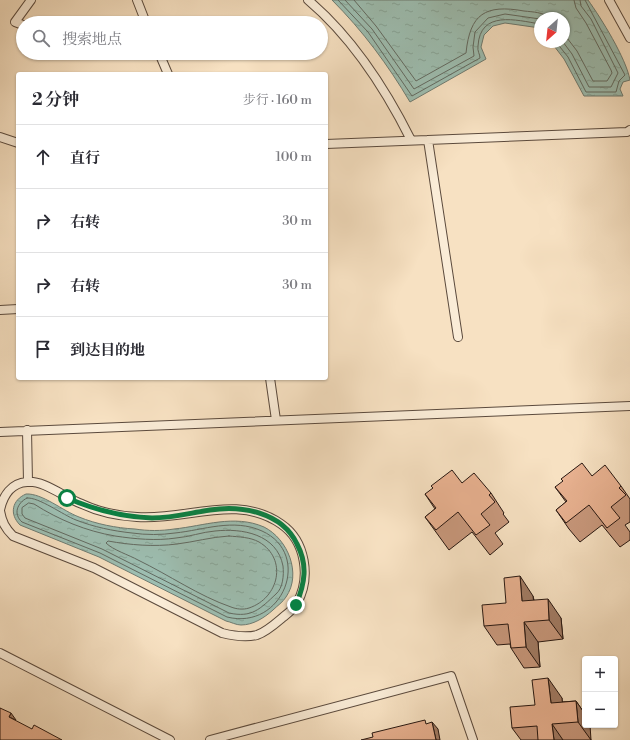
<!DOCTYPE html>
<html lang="zh">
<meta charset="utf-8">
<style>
:root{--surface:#fff;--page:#f7f7f7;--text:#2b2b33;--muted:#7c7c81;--line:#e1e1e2}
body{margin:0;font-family:"Libre Bodoni","Noto Serif SC",serif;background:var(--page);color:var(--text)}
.controls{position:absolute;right:12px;bottom:12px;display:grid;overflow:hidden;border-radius:4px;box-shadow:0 1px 3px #0004}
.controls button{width:36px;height:36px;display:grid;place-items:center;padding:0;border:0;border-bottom:1px solid var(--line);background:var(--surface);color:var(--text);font:20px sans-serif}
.compass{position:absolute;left:534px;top:12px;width:36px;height:36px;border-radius:50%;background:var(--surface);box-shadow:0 1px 3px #0004;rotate:207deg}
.stop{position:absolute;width:12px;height:12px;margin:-9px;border:3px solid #0b8043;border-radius:50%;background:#fff}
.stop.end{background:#0b8043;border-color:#fff;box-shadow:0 1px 4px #0008}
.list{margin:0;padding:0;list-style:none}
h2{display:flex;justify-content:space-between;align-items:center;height:52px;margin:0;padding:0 16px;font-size:17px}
h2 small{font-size:13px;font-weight:400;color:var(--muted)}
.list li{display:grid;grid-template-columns:26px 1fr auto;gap:12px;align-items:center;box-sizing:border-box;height:64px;padding:0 16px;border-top:1px solid var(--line)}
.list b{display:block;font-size:15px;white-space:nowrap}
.list em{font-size:13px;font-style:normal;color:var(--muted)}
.icon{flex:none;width:22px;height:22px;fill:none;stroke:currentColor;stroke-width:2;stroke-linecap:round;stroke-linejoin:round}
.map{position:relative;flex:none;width:630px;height:740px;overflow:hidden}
.search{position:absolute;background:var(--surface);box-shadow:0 1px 3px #0004;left:16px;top:16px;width:312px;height:44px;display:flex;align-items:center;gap:10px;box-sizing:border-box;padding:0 14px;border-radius:22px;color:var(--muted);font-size:15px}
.panel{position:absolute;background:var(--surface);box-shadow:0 1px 3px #0004;left:16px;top:72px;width:312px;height:308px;border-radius:4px}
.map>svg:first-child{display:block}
</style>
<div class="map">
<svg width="630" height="740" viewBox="0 0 630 740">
<defs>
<pattern id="water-ripples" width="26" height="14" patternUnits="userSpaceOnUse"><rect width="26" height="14" fill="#9dbeb1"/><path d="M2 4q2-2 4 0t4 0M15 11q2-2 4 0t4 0" fill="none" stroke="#87a397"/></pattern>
</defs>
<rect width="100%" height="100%" fill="#f7e1c2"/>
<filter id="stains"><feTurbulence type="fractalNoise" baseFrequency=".005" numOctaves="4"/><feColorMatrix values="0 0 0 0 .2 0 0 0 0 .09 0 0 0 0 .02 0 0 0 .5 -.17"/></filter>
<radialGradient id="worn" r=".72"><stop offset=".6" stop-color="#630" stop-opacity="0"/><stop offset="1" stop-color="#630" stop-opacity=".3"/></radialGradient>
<path fill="url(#water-ripples)" stroke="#6e7b71" d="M332 0H588C601 18 626 58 630 80L623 82 620 89 623 96H584L564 59 551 42H564V18H540V28L505 23 493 26 484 35 481 47 486 59 410 102C388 65 363 31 332 0Z
M26 494C42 493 63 511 79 517 96 524 116 528 135 529 148 531 161 531 174 529 204 526 234 514 264 527 288 539 302 574 286 597 283 602 277 606 273 610 264 618 253 625 241 625 236 625 231 622 226 621L99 557 20 525C9 514 12 500 26 494Z"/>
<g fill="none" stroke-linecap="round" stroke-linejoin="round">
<path stroke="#626a61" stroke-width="1" d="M338 0 368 32 412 96 480 58C480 54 477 51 478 46 480 10 516 20 540 24
M345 0 372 29 414 89 474 56 473 47 475 32 488 18 505 14 540 19
M354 0 376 26 416 81 466 53C470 14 485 4 524 11 533 12 543 12 550 18
M564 34 577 51 593 81H607L612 73 611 70 586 23 576 8 574 0
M556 42 568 57 586 92H616L619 81 625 75 585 0
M563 42 572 54 589 87H611L618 73 591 19 581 6 580 0
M27 498C39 497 63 515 76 520 94 527 113 531 132 533 146 535 161 535 175 533 204 530 233 518 262 531 313 554 283 631 227 617L100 553 22 522C13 514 17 503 27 498Z
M29 503 34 504C59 520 86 531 115 536 135 539 156 541 176 538 189 537 202 532 215 531 242 528 277 534 283 566 284 575 283 588 276 594 260 609 252 618 229 613L102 549 25 518 22 514V508Z
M229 536C239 537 250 537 259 542 288 559 279 598 249 608 243 610 236 609 231 607 199 596 169 575 138 560 129 555 113 550 106 543L108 541C130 545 154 547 177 544 194 542 211 537 229 536Z"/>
<defs>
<path id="lane" d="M137 0 146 23
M308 0C353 38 385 88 411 140
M609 0 630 38
M23 25 15 22 31 0
M159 53 168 74
M0 137 18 143
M428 140 458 337
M326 144 627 132 630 130
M0 310 18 309
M270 378 276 420
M27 430 28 482
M0 432 630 406
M0 510C3 496 11 483 27 482 44 480 65 498 82 504 99 512 119 516 137 517 186 521 237 493 281 524 306 541 311 578 297 603 294 609 287 614 282 618 275 624 266 632 257 635 245 638 234 636 222 633L94 568 13 536C5 528 2 522 0 511
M0 653 170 740
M210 740 451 676 473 740"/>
</defs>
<use href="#lane" stroke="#5b4a3d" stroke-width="10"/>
<use href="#lane" stroke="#faecd7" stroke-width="8"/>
</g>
<path fill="#c8987c" stroke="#271711" d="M592 476 621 486 630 499V522L625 525 630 532V540L620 547 602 525 580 542 569 529 556 510 566 502 555 487Z
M462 483 491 493 504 513 503 514 509 522 495 533 503 544 490 555 472 532 449 550 425 517 435 509 425 494Z
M533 596 534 600 561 618 563 639 538 642 540 667 524 668 511 648 510 644 497 645 484 626 506 603Z
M562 698V702L576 701 585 714V725L591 740H521L512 728 535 705Z"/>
<path fill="#a27c65" stroke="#271711" d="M520 576 533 596 536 621 522 601Z
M548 599 561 618 563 639 549 620Z
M524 622 538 642 540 667 526 647Z
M548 678 562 698 564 722 551 703Z
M576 701 585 714V725H590L591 740 578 722Z
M11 713 16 720 9 717Z
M432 722 438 729 440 740H436Z
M552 724 563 740H554Z"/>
<path fill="#e8b190" stroke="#271711" d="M582 463 592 476 605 465 621 486 619 488 626 495 611 507 620 518 607 528 589 505 566 523 556 510 567 501 555 487 563 481 561 479Z
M452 470 462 483 474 473 491 493 489 495 495 502 481 514 490 525 476 535 458 512 436 530 425 517 436 508 425 494 433 488 431 486Z
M520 576 522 601 548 599 549 620 524 622 526 647 511 648 508 624 484 626 482 605 506 603 504 578Z
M548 678 551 703 576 701 578 722 552 724 554 740H538L537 726 512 728 510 707 535 705 532 680Z
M0 708 11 713 9 717 32 729 34 725 62 740H0Z
M425 720 426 724 432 722 436 740H361L373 737 372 733Z"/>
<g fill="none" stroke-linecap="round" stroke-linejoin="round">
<path stroke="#0b8043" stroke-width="5" d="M67 498C95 510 122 517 152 518 172 518 190 513 210 510 241 505 282 512 297 544 308 565 305 583 296 605"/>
</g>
<rect width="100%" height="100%" filter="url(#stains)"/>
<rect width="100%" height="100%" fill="url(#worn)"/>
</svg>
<div class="controls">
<button>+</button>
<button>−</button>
</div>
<svg class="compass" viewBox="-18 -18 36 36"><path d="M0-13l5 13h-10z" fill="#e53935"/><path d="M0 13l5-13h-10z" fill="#7c7c81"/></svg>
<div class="stop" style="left:67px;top:498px"></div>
<div class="stop end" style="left:296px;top:605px"></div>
<div class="search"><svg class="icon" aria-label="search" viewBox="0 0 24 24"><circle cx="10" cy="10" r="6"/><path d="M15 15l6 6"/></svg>搜索地点</div>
<section class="panel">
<h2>2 分钟<small>步行 · 160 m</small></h2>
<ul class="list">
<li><svg class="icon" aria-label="ahead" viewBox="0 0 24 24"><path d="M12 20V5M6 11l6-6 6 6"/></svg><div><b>直行</b></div><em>100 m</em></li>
<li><svg class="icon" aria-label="right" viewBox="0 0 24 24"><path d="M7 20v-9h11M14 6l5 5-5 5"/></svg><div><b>右转</b></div><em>30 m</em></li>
<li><svg class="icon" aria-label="right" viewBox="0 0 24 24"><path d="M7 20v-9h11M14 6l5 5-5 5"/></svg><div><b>右转</b></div><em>30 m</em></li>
<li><svg class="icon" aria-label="arrive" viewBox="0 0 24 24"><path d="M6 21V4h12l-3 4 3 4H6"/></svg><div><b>到达目的地</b></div></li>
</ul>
</section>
</div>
